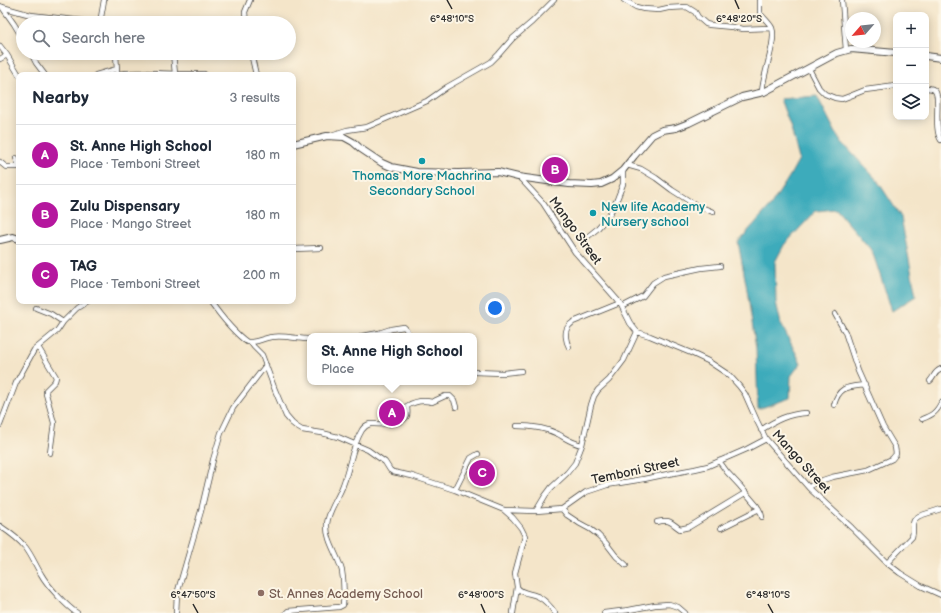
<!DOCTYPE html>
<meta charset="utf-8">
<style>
:root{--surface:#fff;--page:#f6f6f7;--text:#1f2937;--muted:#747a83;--line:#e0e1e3;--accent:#b5179e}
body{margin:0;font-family:"Balsamiq Sans",sans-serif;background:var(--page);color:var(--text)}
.controls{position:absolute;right:12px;top:12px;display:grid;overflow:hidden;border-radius:8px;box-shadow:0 2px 10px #0003}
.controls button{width:36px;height:36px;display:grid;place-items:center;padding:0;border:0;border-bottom:1px solid var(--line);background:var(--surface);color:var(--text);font:20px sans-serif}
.compass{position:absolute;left:845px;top:12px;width:36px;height:36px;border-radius:50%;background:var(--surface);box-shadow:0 2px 10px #0003;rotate:242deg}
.you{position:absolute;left:495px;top:308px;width:14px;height:14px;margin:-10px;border:3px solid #fff;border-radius:50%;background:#1a73e8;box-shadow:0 0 0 6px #1a73e833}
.badge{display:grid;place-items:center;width:26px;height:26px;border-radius:50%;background:var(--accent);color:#fff;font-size:13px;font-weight:700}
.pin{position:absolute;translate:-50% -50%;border:2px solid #fff;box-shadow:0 1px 4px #0006}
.popup{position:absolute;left:307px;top:333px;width:170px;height:52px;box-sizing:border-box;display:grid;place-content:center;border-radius:8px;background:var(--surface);filter:drop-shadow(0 1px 3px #0005);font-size:13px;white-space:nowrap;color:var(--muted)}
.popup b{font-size:15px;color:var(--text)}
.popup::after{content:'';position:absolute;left:50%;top:100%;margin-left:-8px;border:8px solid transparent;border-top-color:var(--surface)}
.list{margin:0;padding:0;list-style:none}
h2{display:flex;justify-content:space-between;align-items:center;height:52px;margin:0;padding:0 16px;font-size:17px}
h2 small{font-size:13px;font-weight:400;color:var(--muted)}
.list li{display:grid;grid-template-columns:26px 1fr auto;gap:12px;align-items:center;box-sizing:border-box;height:60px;padding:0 16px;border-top:1px solid var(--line)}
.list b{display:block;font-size:15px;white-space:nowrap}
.list p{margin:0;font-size:13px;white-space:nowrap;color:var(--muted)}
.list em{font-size:13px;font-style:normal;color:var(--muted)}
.icon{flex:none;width:22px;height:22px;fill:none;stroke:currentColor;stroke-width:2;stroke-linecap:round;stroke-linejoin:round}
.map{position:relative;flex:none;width:941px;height:613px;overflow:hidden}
.search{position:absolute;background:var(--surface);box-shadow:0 2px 10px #0003;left:16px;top:16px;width:280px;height:44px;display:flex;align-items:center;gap:10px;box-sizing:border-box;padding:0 14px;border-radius:22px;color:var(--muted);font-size:15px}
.panel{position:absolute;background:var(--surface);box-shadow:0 2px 10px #0003;left:16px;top:72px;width:280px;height:232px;border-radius:8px}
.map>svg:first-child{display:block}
</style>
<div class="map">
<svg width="941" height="613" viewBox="0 0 941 613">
<rect width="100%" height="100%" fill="#fcf5e5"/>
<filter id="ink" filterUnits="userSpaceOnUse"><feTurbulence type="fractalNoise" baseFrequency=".025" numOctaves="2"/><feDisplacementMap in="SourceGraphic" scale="8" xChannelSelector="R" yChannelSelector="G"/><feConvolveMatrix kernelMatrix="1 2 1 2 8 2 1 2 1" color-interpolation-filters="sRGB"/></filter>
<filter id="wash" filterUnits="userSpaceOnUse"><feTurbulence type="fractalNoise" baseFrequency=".012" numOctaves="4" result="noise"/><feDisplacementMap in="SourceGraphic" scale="16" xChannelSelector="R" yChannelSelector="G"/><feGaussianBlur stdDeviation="0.9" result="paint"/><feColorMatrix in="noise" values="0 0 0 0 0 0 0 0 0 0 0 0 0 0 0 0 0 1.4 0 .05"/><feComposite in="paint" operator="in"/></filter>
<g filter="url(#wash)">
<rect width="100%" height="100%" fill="#f4e5c9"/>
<path fill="#3dabbb" stroke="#346b73" d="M817 96 839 139 877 180 901 217 916 296 892 311 872 251 836 209 816 211 784 245 775 262 776 302 781 324 801 363 791 376 790 398 758 409 756 349 746 284 738 242 771 205 789 177 799 159 791 128 780 99Z"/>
</g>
<g filter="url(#ink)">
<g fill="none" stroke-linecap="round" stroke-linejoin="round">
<defs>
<path id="street" d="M624 0 636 7 644 9 659 10 668 8 687 7 695 12 698 17 706 24 710 25 732 27 743 29 772 28
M760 0V13C763 18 769 22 772 28 777 41 762 77 762 93
M842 0 846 50
M0 6 2 7 31 15 101 23
M2 7 14 24 23 39
M100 23 104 0
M246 23 245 12 250 0
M0 46 7 55 19 75
M31 53 36 63 45 75
M116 53 117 71
M173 53 175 74
M251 53 256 75
M0 59 7 55
M809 69 819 88 825 94 835 98 842 99 850 96 865 90 896 86
M117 74C145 70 175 76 204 74
M96 75 117 69
M926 88C929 88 933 88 935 91 941 98 933 128 941 140
M331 135 347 130 367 127 427 101 447 87 491 62 499 54 512 39 532 22 554 0
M16 158 19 165
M0 162 6 167H19
M627 165 641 169 656 178 672 190 694 204 713 212
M520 178 543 203 575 252 620 303 630 323 637 332 650 336 691 353 708 361 729 375 739 386 745 394 757 421 766 439 809 488 852 528 887 563 900 573 921 586 941 595
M586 238 597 229 609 215 616 202 623 184V170
M293 249 321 248
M210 301C220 315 233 332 247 342 256 343 263 338 272 337 284 335 297 339 310 339
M622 307 643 296 653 283 664 276 701 268 720 266
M36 308 51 314 63 322
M362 336 379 333 391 329 404 327 406 329 409 336
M251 343 254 347 262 355 275 390 286 416 292 423 297 427 302 430 322 433 338 437 368 450 385 462 390 470 393 472 412 476 455 490 504 510 536 511 562 509 586 492 607 485 644 479 668 474 695 469 708 466 747 449 766 439
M38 347 56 377 55 381 46 390V394L54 423 50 453
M569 347C566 342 564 332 568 327 569 325 571 324 573 322L620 303
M474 372 503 373 521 371
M930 381C935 376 933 373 941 369
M834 405C839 386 848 387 865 385
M922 419C932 415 936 413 941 403
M0 425 16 383 34 350 57 331 63 322 77 308 88 301
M517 426C531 426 546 428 558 434 567 439 572 443 582 445
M761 430C776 420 788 414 806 413
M719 461 727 472 740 486 757 506 761 513 762 517
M809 488 814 483 832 477 868 470 892 459 896 454 895 447 883 427 858 371 845 332 835 314
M455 490 471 458 478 454
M562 509 567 515 579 523 590 529 598 535 606 543 616 556 626 565
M504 510 513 518 521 528 525 536 515 573 517 587C521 594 532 593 539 597 546 601 551 607 555 613
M536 511 545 496 551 488 567 473 575 463 582 445 591 405 594 396 598 390 609 380 624 360 637 332
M657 522C670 519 670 522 680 529L689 527 745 493
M0 526C9 532 19 539 26 548 32 556 36 566 41 574 47 585 66 606 77 613
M721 528 759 509
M887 563 912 537C915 528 909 522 919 516L941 509
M176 613 177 594 201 511 213 460 221 433 233 408 266 365
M286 613 288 611 339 607 343 605C344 594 344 582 342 571 338 555 326 541 327 524 328 511 339 497 343 485 350 467 352 446 362 430 364 427 366 425 370 424 379 424 402 426 407 416 408 413 407 409 407 406 415 401 424 400 432 402L445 396H450L454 400 456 407
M513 613 517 587
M604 613 629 610 655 605 669 604 678 607 685 613"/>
<path id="secondary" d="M926 56 941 58
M293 144 327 136 344 137 353 142 361 149 382 163 391 167 417 172 458 173 498 172 518 177 569 184 592 185 601 184 612 179 623 170 634 156 652 135 662 130 676 128 689 123 742 97 764 92 837 53 851 49 896 53
M0 240 13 237 19 239"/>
</defs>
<use href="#street" stroke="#494743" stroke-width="6"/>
<use href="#secondary" stroke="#494743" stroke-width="8"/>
<use href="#street" stroke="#fff" stroke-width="4.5"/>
<use href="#secondary" stroke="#fff" stroke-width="6"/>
</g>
</g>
<path fill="none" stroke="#2b2b2b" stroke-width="1.5" d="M447 0 452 9M735 0 739 9M193 604 198 613M481 604 485 613M768 604 773 613"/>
<g fill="#0f9aa8" stroke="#fcf5e5" stroke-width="1.5">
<circle cx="422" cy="161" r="4"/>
<circle cx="593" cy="213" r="4"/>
</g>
<circle fill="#8d6e63" stroke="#fcf5e5" stroke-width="1.5" cx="261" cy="593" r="4"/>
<g text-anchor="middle" stroke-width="4" stroke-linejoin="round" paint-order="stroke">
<g font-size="13" fill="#0d838f" stroke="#fcf5e5">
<text x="422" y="180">Thomas More Machrina<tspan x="422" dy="15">Secondary School</tspan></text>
<text x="601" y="211" text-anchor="start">New life Academy<tspan x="601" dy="15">Nursery school</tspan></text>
</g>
<g font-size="13" fill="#2b2b2b" stroke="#fcf5e5">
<text transform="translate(576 230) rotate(54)" y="5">Mango Street</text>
<text transform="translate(802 461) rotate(48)" y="5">Mango Street</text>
<text transform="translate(635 470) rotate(-12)" y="5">Temboni Street</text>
</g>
<g font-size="13" fill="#785e54" stroke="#fcf5e5" text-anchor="start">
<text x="269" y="598">St. Annes Academy School</text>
</g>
</g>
<g font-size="10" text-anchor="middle" fill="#2b2b2b" stroke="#fcf5e5" stroke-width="4" stroke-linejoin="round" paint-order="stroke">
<text x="452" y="22">6°48'10"S</text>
<text x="739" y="22">6°48'20"S</text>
<text x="193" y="598">6°47'50"S</text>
<text x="481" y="598">6°48'00"S</text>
<text x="768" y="598">6°48'10"S</text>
</g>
</svg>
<div class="controls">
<button>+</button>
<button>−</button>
<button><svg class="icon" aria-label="layers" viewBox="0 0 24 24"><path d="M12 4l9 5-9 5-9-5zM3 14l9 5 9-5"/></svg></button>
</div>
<svg class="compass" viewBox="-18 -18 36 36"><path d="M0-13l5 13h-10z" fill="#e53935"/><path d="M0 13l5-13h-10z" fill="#747a83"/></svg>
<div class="you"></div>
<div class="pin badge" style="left:392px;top:413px">A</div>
<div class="popup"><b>St. Anne High School</b>Place</div>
<div class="pin badge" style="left:555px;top:170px">B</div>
<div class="pin badge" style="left:482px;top:473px">C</div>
<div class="search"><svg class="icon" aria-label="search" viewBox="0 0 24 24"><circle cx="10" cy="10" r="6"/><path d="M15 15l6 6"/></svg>Search here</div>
<section class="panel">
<h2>Nearby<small>3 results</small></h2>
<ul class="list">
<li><span class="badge">A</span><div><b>St. Anne High School</b><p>Place · Temboni Street</p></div><em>180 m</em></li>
<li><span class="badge">B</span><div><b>Zulu Dispensary</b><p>Place · Mango Street</p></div><em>180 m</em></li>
<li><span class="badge">C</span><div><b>TAG</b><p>Place · Temboni Street</p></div><em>200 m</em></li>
</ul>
</section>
</div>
